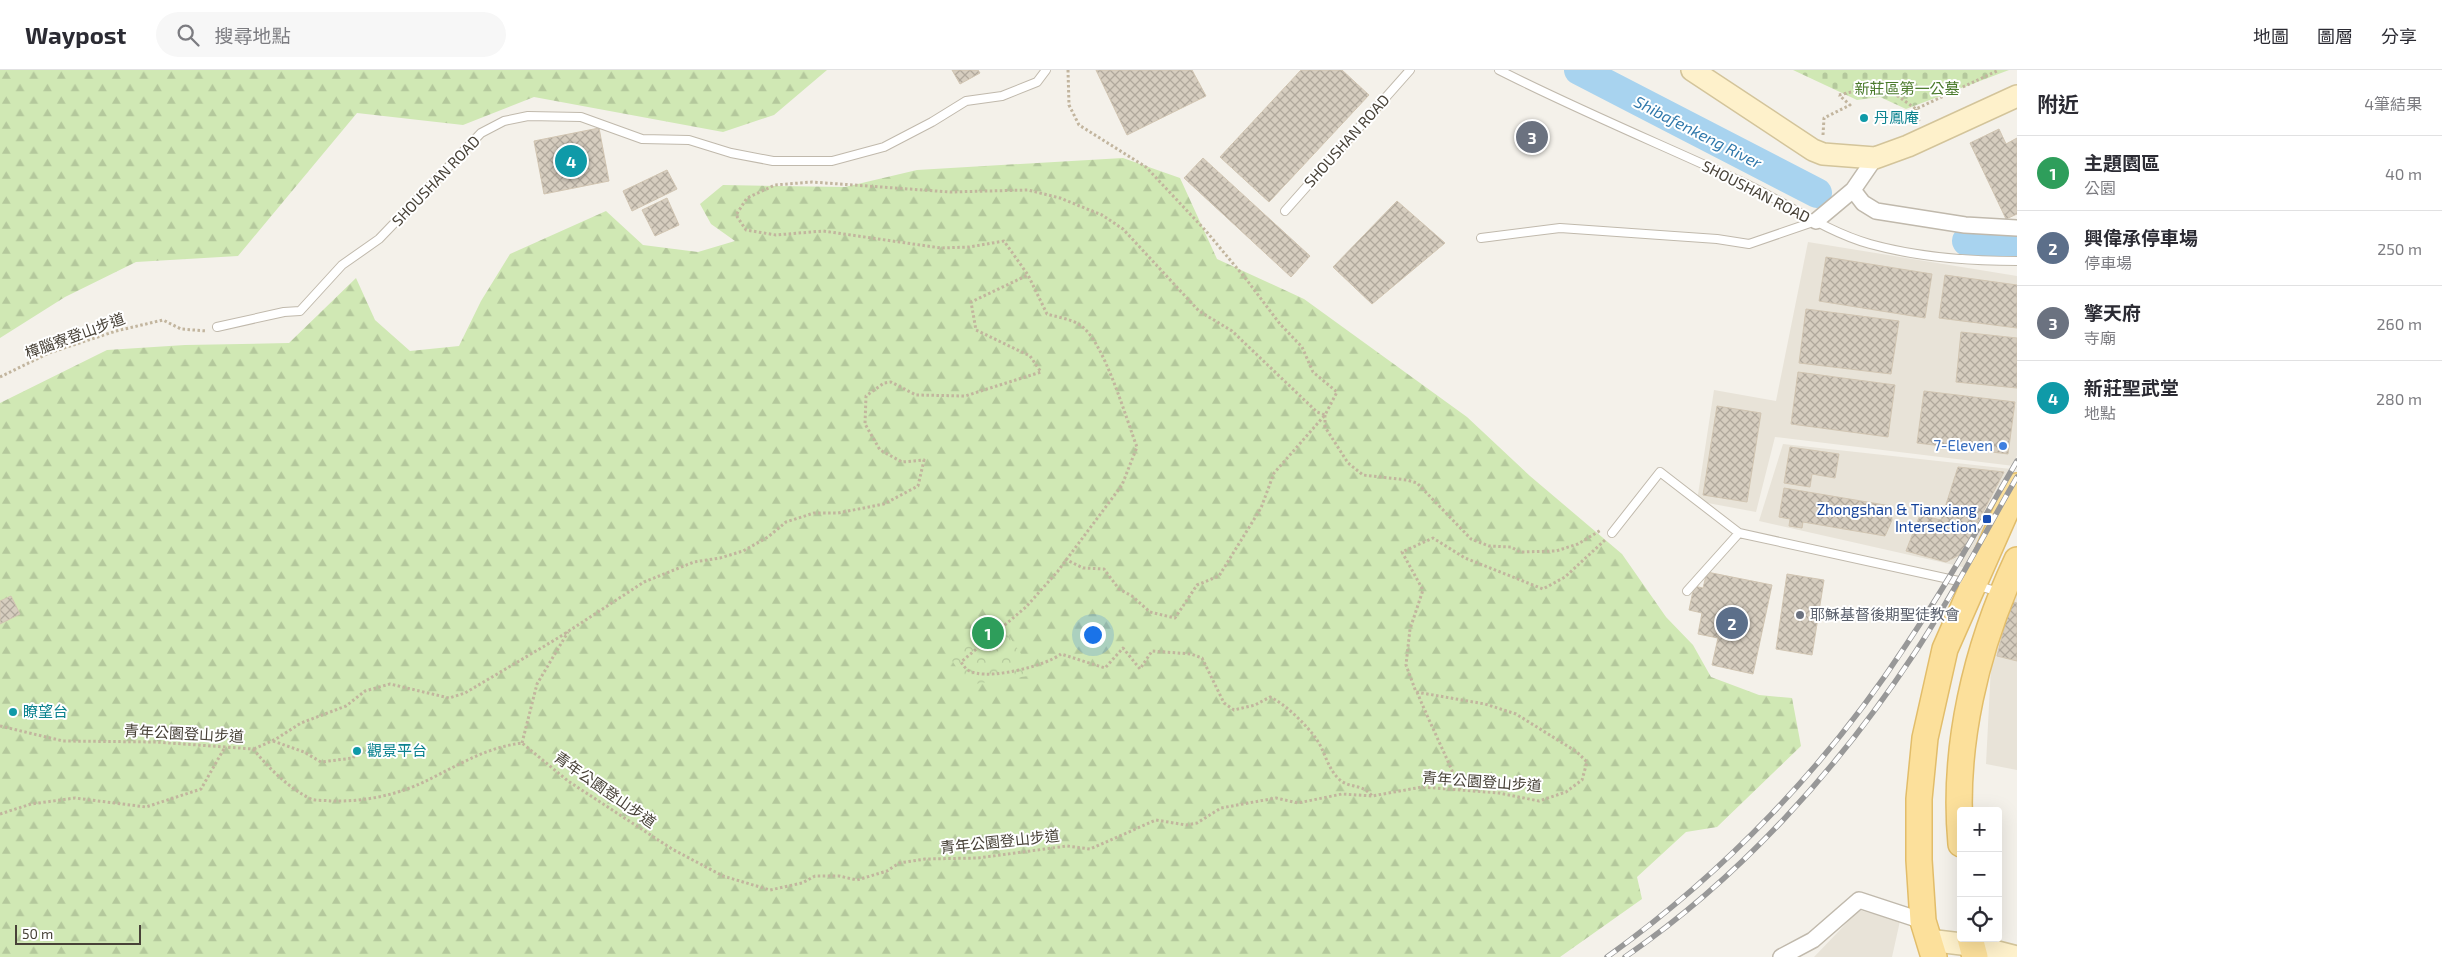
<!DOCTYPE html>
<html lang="zh-TW">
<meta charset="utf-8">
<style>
:root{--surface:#fff;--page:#f7f7f7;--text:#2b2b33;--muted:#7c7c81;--line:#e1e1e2;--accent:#f63e1f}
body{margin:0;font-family:"Exo 2","Noto Sans TC",sans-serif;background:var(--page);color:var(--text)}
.controls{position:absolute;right:15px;bottom:15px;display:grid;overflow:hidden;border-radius:5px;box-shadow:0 5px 20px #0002}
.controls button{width:45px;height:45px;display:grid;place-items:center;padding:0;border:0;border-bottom:1px solid var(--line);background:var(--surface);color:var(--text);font:25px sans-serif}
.scale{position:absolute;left:15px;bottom:12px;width:126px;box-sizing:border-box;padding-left:5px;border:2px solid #484238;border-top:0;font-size:14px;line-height:18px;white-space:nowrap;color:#484238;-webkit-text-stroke:4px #fff;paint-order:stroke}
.you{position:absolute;left:1092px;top:564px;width:18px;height:18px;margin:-12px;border:4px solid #fff;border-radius:50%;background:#1a73e8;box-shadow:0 0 0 8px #1a73e833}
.badge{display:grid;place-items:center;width:32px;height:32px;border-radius:50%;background:var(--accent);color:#fff;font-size:16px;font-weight:700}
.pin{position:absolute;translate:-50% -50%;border:2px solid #fff;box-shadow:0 1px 5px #0006}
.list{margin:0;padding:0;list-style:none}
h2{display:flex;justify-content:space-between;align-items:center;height:65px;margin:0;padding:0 20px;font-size:21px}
h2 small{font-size:16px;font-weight:400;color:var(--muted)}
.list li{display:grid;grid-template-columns:32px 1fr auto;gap:15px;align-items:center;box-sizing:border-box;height:75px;padding:0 20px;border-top:1px solid var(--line)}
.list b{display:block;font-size:19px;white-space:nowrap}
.list p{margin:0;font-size:16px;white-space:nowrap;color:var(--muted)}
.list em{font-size:16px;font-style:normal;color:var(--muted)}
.icon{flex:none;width:28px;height:28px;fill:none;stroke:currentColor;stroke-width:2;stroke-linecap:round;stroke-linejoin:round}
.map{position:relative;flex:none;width:2017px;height:887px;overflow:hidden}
header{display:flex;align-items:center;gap:30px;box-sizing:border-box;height:70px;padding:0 25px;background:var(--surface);border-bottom:1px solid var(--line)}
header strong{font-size:24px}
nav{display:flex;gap:28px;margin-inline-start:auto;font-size:18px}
.search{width:350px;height:45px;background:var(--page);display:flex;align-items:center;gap:12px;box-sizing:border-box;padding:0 18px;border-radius:28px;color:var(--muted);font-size:19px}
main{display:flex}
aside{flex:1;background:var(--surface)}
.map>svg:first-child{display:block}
</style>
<header>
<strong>Waypost</strong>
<div class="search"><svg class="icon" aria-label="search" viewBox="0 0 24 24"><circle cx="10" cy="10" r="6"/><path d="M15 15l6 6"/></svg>搜尋地點</div>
<nav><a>地圖</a><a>圖層</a><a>分享</a></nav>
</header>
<main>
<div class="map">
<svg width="2017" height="887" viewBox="0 0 2017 887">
<defs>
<pattern id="forest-firs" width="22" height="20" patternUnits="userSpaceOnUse" patternTransform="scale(1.25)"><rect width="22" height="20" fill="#d0e8b4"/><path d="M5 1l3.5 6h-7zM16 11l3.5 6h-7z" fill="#b4c89c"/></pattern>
<pattern id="cemetery-stones" width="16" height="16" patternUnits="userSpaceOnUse" patternTransform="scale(1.25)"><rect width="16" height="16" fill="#d0e8b4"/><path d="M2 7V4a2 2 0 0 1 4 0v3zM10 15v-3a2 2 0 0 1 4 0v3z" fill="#b4c89c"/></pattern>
<pattern id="park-crowns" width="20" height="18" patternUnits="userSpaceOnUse" patternTransform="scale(1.25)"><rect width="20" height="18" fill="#d0e8b4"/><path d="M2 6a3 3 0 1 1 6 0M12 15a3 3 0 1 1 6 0" fill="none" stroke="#b4c89c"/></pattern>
<pattern id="building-cross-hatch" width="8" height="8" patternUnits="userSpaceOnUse" patternTransform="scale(1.25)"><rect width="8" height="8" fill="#d6cdbf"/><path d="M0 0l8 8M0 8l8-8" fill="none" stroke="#b0a89c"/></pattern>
</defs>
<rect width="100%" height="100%" fill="#f4f1ea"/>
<path fill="#e8e3d8" d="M1808 172 2017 206V385L2014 396 1775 367 1756 442 1697 431 1714 320 1776 331Z
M1783 374 2011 399 1967 498 1759 451Z
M2017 505V700L1986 694 1991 596Z
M1859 840 1900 851 1892 887H1814Z"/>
<path fill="url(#forest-firs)" d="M0 0H827L774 45 723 62 534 27 463 55 357 43 238 186 136 192 65 227 0 268Z
M1123 88 1180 108 1217 189 1304 229 1467 347 1530 406 1622 484 1666 547 1693 575 1711 607 1759 625 1792 628 1801 676 1717 757 1686 762 1637 807 1642 829 1560 887H0V333L107 280 185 275 289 273 356 208 375 250 410 281 459 276 481 231 510 184 606 141 643 175 698 182 735 171 711 154 700 134 723 115 845 117 917 100Z"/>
<path fill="url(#cemetery-stones)" d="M1793 0H2009L1906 39 1880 27 1857 30Z"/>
<path fill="url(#park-crowns)" d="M993 542 1035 605 968 615 947 583Z"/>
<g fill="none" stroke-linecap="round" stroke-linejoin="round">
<path stroke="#a8d3ef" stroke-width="30" d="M1579 0 1817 123
M1967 171 2017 173"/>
</g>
<path fill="url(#building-cross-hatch)" stroke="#d1c5b2" d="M952 0H978L980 3 960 14Z
M1096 0H1192L1206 26 1127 65Z
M1301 0H1342L1369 25 1269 132 1220 87Z
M599 58 609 111 544 124 534 71Z
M1999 59 2006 74 2017 68V144L2006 149 1970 73Z
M1203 88 1310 186 1291 207 1184 108Z
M667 100 677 119 632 141 623 121Z
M667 128 679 155 655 166 642 140Z
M1397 131 1445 173 1372 234 1333 197Z
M1826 187 1932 204 1925 248 1819 231Z
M1945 205 2017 215V258L1939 248Z
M1806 239 1899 251 1891 304 1799 293Z
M1961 262 2017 268V318L1956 312Z
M1798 302 1895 315 1888 367 1791 354Z
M1924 321 2015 332 2008 384 1917 373Z
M1717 336 1761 343 1747 432 1703 425Z
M1790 377 1839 384 1835 408 1812 404 1810 417 1784 413Z
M1958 397 2004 402 1961 484 1946 492 1906 481 1920 445 1941 450Z
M1784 418 1891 436 1892 450 1885 466 1803 452 1802 458 1789 456 1790 449 1779 447Z
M1707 502 1772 515 1753 604 1712 595 1718 568 1698 564 1702 543 1689 540 1694 516 1703 518Z
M1787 504 1824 510 1812 585 1776 579Z
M11 526 20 544 0 554V531Z
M2011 531 2017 533V591L1997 586Z"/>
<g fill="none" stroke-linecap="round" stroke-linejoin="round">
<defs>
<path id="lane" d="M1499 0C1578 40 1660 74 1740 111 1784 131 1824 161 1870 174 1917 187 1968 191 2017 191
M1285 141 1410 0
M1481 168 1560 158 1717 169 1749 174 1816 151
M217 257 284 242 300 241 342 195 379 169 481 63 504 51 528 46 581 47 642 69 689 70 731 83 773 91H832L884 77 932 52 966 31 1002 26 1037 12 1046 0
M1612 463 1660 402 1739 463 1972 514 1999 522
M1687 521 1739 463"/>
<path id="street" d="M1853 120 1863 133 1876 141 1965 155 2017 158
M1816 151 1853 120 1875 88
M1781 887 1813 870 1859 830 1923 851"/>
<path id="secondary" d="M1692 0 1813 80 1823 84 1875 88 1908 76 2017 26
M1928 870 1970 875 2017 887"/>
<path id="primary" d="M1961 774C1952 678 1976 577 2017 490
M1970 868 1975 887
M1934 887 1923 851 1919 790V729L1925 668 1945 579 2017 416"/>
</defs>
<use href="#lane" stroke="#c0b9ac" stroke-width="10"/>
<use href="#street" stroke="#c0b9ac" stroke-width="18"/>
<use href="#secondary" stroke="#d3c49a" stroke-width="24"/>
<use href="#primary" stroke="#e2bd6a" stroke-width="28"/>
<path stroke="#c2b59e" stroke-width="3" stroke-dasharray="2.5 2.5" stroke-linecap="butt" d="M1068 0 1069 35 1079 55 1146 97 1206 161 1246 209 1280 254 1302 277 1313 302 1337 322 1325 345 1317 342 1232 261 1199 241 1123 159 1102 145 1060 128 1028 120 950 122 812 112 775 115 747 128 736 145 746 160 776 165 823 161 941 178 969 177 1004 171 1028 205 1047 244C1057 247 1071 249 1080 255 1104 270 1126 349 1137 377L1122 415 1058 501 1026 537 961 592C965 598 968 602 976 603 995 608 1045 596 1061 584L1105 598 1123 578 1140 599 1152 581 1191 584 1202 588 1224 633 1234 640 1255 635 1270 627C1284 633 1308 656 1317 670 1325 682 1327 696 1337 707 1348 720 1361 712 1372 726
M1839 25 1864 19 1892 22 1916 39 1999 0
M1916 39 1919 51
M1823 65 1824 48 1850 35 1839 25
M0 307 49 283 116 261 163 250 181 259 207 261
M1325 345V357L1348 393 1363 405 1407 410 1417 413 1471 469 1489 476 1511 477 1520 482 1556 481 1578 474 1601 460
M1065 489 1083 498 1104 499 1119 519 1132 526 1150 542 1175 548 1197 515 1219 506 1261 438 1274 403 1325 345
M1417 622C1431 656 1447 687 1460 720
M0 656 63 671 156 672 253 679C270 699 287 717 311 729 316 731 324 730 330 731 364 732 399 725 430 709 460 694 488 677 522 673L568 711 672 779 723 806 770 820 802 813 815 806H839L857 810 887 801 899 793 925 789 978 788 1067 776 1090 779 1156 750 1186 755 1197 753 1221 738 1276 728 1298 733 1342 724 1372 726 1422 717 1499 723 1539 731 1566 722 1582 710 1587 692 1577 682 1516 644 1485 634 1416 622 1406 595 1410 559 1423 520 1402 482 1433 468 1465 488 1543 519 1565 507 1605 470
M273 671 304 682 321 692 353 688 357 681
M522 673 537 614 568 562
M254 679 276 669 301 653 346 636 365 621 390 614 449 628 465 623 558 568 644 512 694 492 720 488 743 481 768 467 786 452 814 443H838L884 434 918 416 924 390 902 392 880 380 865 354 866 326 884 313 891 312 916 325 965 326 1041 302 1030 286 976 260 971 232 1028 205
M0 744 31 734 75 728 146 737 201 719 225 677"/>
<use href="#lane" stroke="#fff" stroke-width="8"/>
<use href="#street" stroke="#fff" stroke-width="15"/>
<use href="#secondary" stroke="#fef1cb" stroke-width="21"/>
<use href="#primary" stroke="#fce09b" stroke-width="25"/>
<defs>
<path id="rail" d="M1607 887C1724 803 1827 696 1906 575 1946 516 1981 453 2017 391
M1625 887C1739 809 1838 699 1914 584 1952 527 1983 466 2017 407"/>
</defs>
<use href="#rail" stroke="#989898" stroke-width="5.5"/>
<use href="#rail" stroke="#fff" stroke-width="4" stroke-dasharray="11" stroke-linecap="butt"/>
</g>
<g fill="#0f9aa8" stroke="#fff" stroke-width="2">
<circle cx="1864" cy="48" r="5"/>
<circle cx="13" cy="642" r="5"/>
<circle cx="357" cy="681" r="5"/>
</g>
<circle fill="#3f7fe0" stroke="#fff" stroke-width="2" cx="2003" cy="376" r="5"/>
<rect fill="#1a4fb4" stroke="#fff" stroke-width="2" x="1982" y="444" width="10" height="10" rx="2.5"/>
<circle fill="#6b7280" stroke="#fff" stroke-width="2" cx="1800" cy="545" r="5"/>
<g text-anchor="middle" stroke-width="4" stroke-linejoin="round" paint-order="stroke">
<g font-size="15" fill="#4a7a2b" stroke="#fff">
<text x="1907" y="24">新莊區第一公墓</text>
</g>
<g font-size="15" fill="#0d838f" stroke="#fff" text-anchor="start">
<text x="1874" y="53">丹鳳庵</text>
<text x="23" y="647">瞭望台</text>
<text x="367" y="686">觀景平台</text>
</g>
<g font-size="15" fill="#484238" stroke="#fff">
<text transform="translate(1347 71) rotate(-48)" y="5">SHOUSHAN ROAD</text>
<text transform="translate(436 111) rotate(-46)" y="5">SHOUSHAN ROAD</text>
<text transform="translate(1756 122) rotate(27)" y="5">SHOUSHAN ROAD</text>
<text transform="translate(75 266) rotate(-20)" y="5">樟腦寮登山步道</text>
<text transform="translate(184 664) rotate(3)" y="5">青年公園登山步道</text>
<text transform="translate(1482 712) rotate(4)" y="5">青年公園登山步道</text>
<text transform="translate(605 720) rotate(35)" y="5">青年公園登山步道</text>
<text transform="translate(1000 772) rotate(-6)" y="5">青年公園登山步道</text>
</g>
<g font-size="15" fill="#366cbe" stroke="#fff" text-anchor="end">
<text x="1993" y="381">7-Eleven</text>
</g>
<g font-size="15" fill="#164399" stroke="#fff" text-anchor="end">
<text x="1977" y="445">Zhongshan &amp; Tianxiang<tspan x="1977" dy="17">Intersection</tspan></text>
</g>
<g font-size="15" fill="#5b616d" stroke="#fff" text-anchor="start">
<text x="1810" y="550">耶穌基督後期聖徒教會</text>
</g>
<g font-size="16" font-style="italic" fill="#3078ab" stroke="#fff">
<text transform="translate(1698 62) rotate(27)" y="6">Shibafenkeng River</text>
</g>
</g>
</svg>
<div class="controls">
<button>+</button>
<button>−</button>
<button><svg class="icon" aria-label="locate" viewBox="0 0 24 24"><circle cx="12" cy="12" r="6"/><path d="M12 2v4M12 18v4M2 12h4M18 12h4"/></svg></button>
</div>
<div class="scale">50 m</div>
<div class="you"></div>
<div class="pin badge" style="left:988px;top:563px;background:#2e9e5b">1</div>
<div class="pin badge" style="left:1732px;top:553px;background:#5c6f8a">2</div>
<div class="pin badge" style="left:1532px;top:67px;background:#6b7280">3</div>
<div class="pin badge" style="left:571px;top:91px;background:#0f9aa8">4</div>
</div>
<aside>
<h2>附近<small>4筆結果</small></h2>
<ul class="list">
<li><span class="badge" style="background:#2e9e5b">1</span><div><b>主題園區</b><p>公園</p></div><em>40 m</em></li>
<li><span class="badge" style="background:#5c6f8a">2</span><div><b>興偉承停車場</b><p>停車場</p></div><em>250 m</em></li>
<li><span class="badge" style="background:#6b7280">3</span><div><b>擎天府</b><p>寺廟</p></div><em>260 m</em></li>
<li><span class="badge" style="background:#0f9aa8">4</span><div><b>新莊聖武堂</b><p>地點</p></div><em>280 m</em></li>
</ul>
</aside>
</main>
